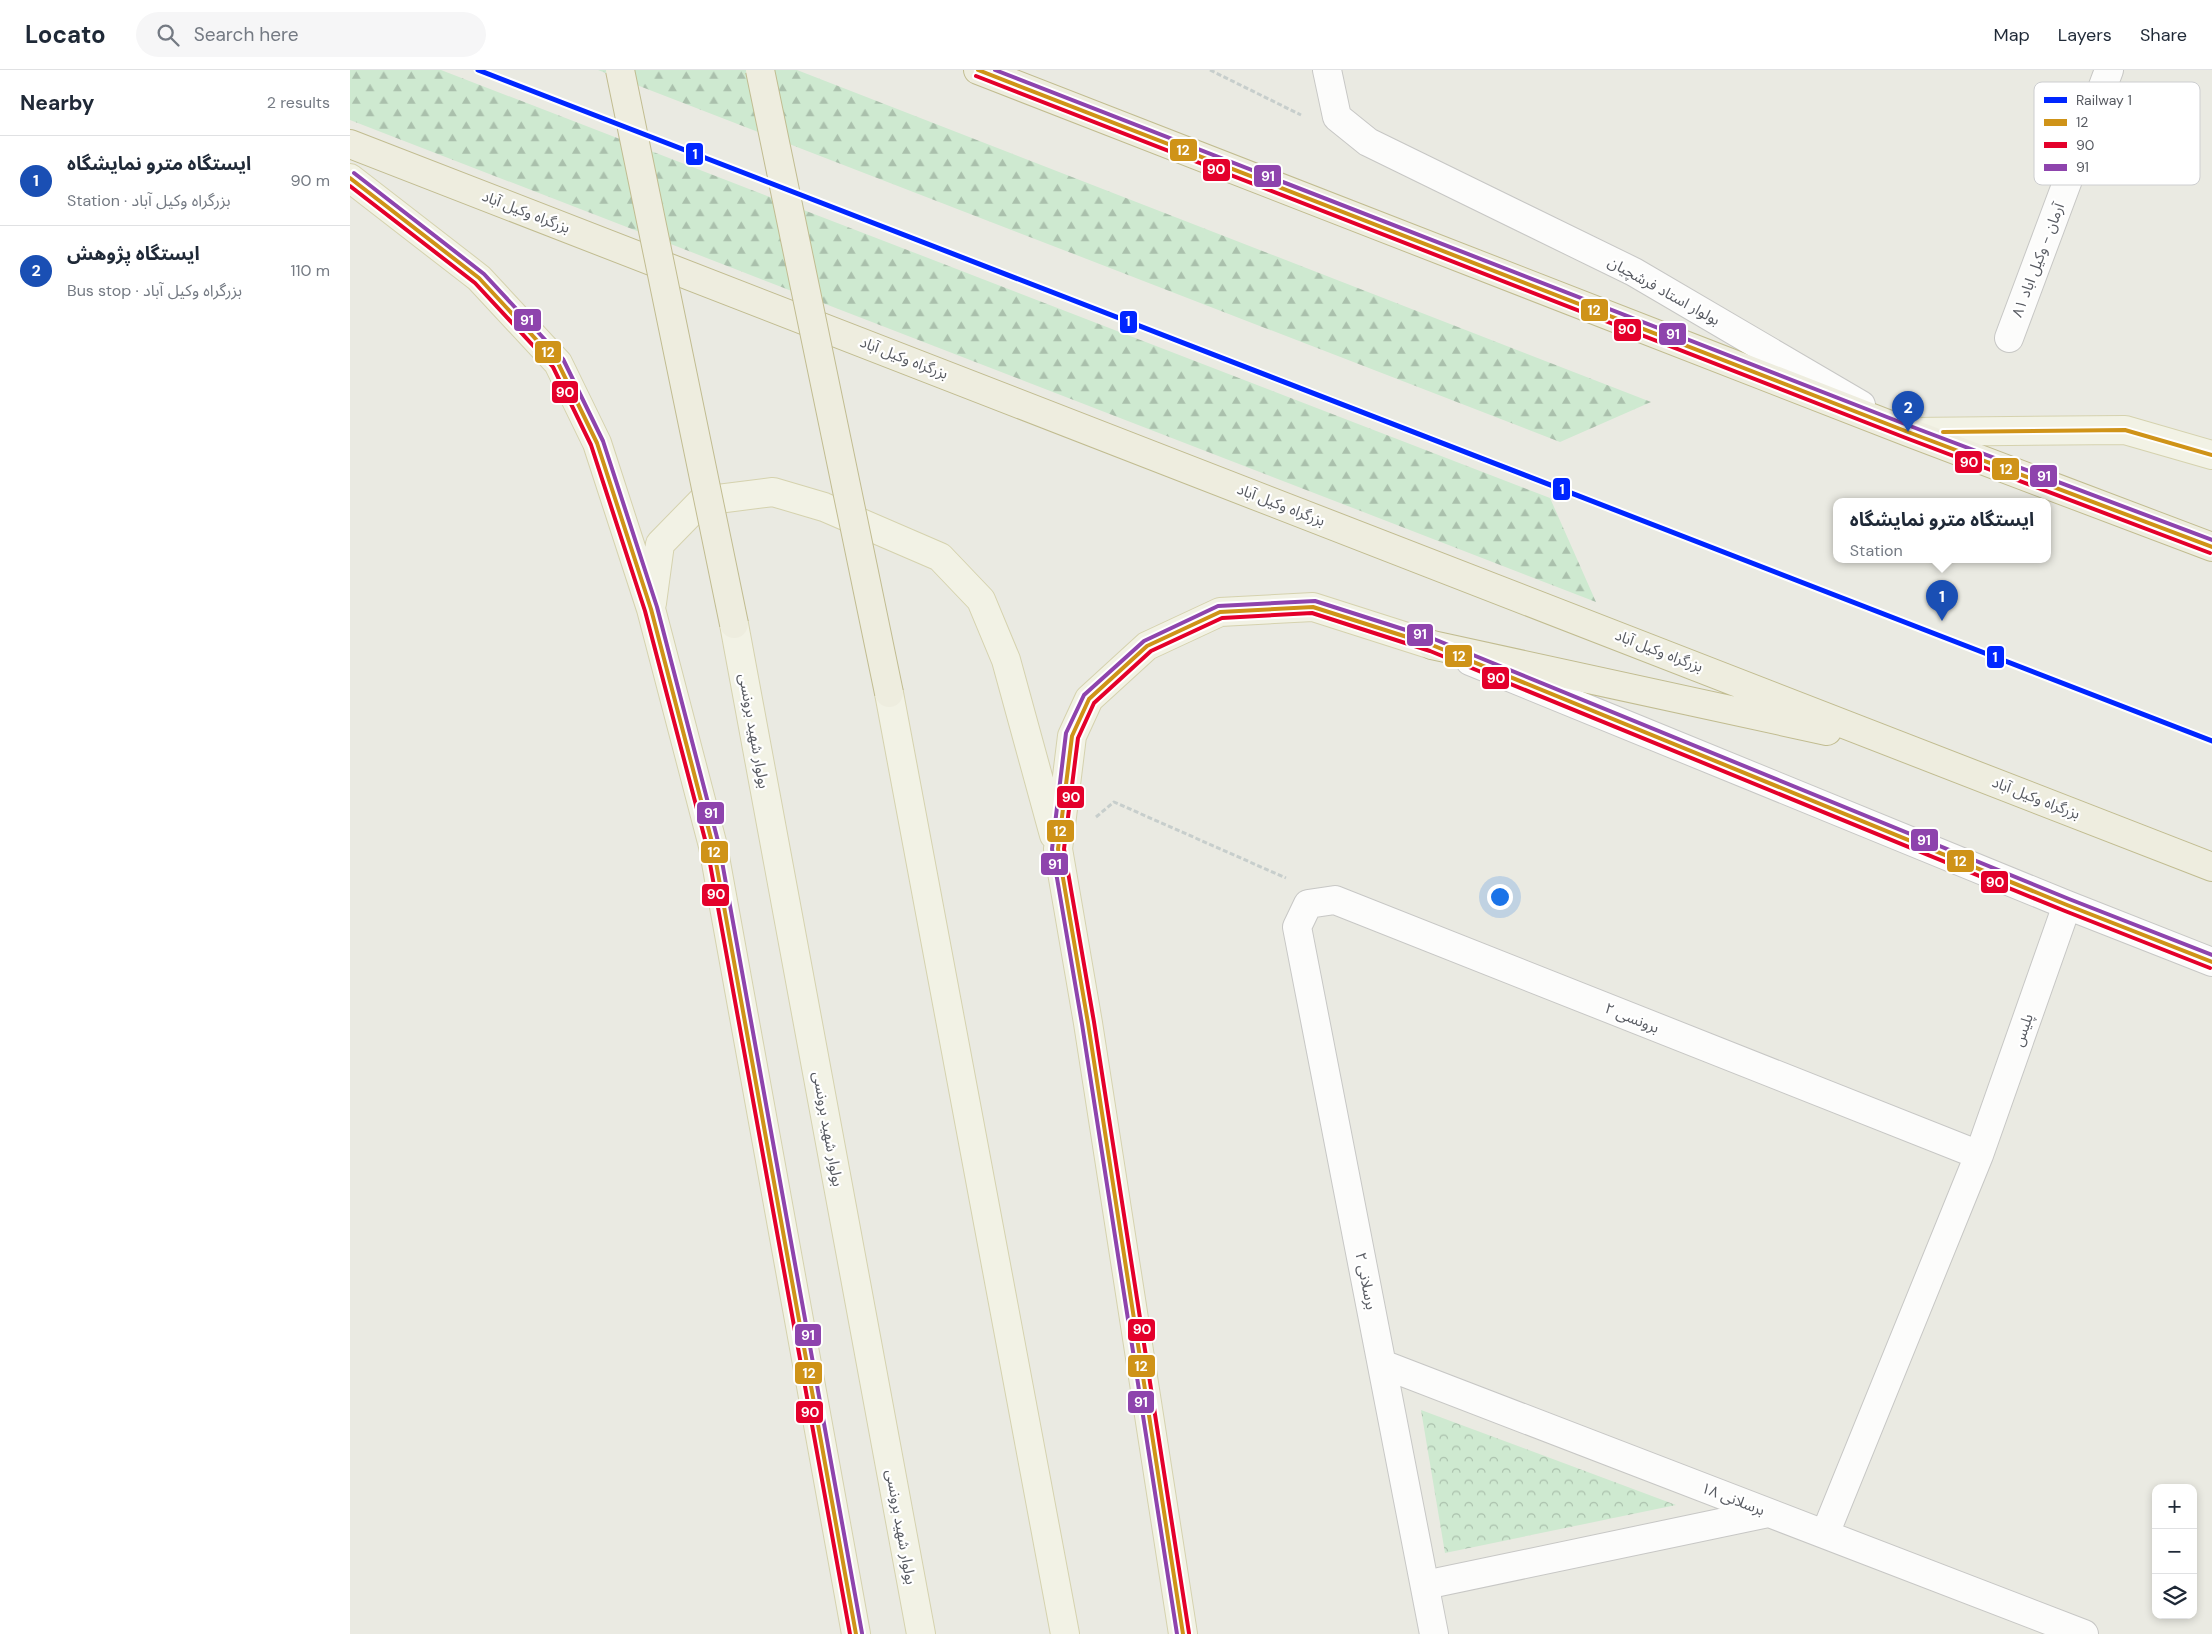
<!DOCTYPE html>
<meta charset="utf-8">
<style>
:root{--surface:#fff;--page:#f6f6f7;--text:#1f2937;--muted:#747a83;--line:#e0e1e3;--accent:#8b8d8f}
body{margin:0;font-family:"DM Sans","Noto Sans Arabic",sans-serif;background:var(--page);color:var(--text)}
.controls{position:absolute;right:15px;bottom:15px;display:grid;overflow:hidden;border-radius:10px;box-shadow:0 2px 8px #0003}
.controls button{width:45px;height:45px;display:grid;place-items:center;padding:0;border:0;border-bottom:1px solid var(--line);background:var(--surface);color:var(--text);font:25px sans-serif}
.you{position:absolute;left:1149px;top:826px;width:18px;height:18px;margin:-12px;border:4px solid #fff;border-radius:50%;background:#1a73e8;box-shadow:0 0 0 8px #1a73e833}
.badge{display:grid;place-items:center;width:32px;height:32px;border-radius:50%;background:var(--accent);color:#fff;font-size:16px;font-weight:700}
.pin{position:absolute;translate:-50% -41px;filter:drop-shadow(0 1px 2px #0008)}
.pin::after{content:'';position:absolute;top:26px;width:18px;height:15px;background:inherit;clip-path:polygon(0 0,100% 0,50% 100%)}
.popup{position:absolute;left:1483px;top:428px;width:218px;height:65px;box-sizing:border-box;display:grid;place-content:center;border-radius:10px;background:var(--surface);filter:drop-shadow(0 1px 4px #0005);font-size:16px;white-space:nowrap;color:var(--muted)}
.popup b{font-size:19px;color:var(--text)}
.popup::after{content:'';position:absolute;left:50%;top:100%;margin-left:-10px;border:10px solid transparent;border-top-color:var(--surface)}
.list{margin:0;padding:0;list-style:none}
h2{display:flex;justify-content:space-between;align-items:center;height:65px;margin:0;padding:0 20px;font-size:21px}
h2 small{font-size:16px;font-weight:400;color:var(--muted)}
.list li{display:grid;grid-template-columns:32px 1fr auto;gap:15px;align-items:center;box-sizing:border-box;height:90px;padding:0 20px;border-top:1px solid var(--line)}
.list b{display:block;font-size:19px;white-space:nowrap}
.list p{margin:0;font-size:16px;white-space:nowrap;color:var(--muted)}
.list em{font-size:16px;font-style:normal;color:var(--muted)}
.icon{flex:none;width:28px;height:28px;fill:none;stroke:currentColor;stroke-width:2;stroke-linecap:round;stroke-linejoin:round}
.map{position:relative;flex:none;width:1862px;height:1564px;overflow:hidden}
header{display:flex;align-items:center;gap:30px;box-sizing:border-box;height:70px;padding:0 25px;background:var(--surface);border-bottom:1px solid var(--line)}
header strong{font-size:24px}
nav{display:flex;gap:28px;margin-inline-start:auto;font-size:18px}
.search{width:350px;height:45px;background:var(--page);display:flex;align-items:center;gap:12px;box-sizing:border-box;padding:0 18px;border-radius:28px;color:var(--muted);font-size:19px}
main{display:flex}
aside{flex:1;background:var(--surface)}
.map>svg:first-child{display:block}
</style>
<header>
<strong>Locato</strong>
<div class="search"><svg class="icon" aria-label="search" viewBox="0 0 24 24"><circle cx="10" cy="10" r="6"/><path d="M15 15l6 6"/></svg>Search here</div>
<nav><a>Map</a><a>Layers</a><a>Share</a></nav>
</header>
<main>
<aside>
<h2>Nearby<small>2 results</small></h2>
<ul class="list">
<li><span class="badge" style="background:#1a4fb4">1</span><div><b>ایستگاه مترو نمایشگاه</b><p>Station · بزرگراه وکیل آباد</p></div><em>90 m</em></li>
<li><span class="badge" style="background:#1a4fb4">2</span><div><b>ایستگاه پژوهش</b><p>Bus stop · بزرگراه وکیل آباد</p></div><em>110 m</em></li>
</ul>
</aside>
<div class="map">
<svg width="1862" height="1564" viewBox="0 0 1862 1564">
<defs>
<pattern id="forest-firs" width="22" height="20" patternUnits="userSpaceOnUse" patternTransform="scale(1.25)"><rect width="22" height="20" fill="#cee9d0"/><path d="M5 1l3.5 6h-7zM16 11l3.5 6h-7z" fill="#aac0ac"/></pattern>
<pattern id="park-crowns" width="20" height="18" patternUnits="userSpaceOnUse" patternTransform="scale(1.25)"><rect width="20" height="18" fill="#cee9d0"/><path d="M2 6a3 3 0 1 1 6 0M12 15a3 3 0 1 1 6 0" fill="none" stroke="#aac0ac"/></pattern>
</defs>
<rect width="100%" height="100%" fill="#eaeae2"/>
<path fill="url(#forest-firs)" d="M0 0H91L1200 428 1246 532 0 50Z
M248 0H447L1301 332 1210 372Z"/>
<path fill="url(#park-crowns)" d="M1071 1340 1326 1435 1095 1483Z"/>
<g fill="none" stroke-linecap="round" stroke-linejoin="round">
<defs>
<path id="minor" d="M977 0 987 47 1018 72 1284 202 1511 335
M1659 268 1759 0
M1120 591 1717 835 1862 892
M1032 1294 1734 1564
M1475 1464 1629 1085 1717 835
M1075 1515 1418 1443
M1084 1564 947 857 958 834 985 830 1629 1085"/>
<path id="major" d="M0 108 129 208 208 293 247 373 301 539 363 776 506 1564
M1560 362 1775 360 1862 385
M302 533 310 474 352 431 423 422 474 437 590 487 631 530 656 590 704 765
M384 554 571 1564
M539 623 715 1564
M833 1564 738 953 708 779 722 666 739 629 797 576 870 542 963 537 1082 575"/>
<path id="highway" d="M628 0 1558 362 1862 477
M0 74 1862 797
M1082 575 1477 661"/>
</defs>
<use href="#minor" stroke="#c7c7c5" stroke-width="30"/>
<use href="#major" stroke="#d5d2ae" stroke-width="30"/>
<use href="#highway" stroke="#c1bc90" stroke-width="30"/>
<path stroke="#c7cecc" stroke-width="3" stroke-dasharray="5 2.5" stroke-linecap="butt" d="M860 0 951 45
M746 747 764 732 936 808"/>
<use href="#minor" stroke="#fcfcfb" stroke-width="28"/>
<use href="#major" stroke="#f2f2e5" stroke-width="28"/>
<use href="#highway" stroke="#eeeddf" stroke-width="28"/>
<defs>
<path id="highway-bridge" d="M270 0 384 554
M410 0 539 623"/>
</defs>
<use href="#highway-bridge" stroke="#c1bc90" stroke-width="30" stroke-linecap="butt"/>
<use href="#highway-bridge" stroke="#eeeddf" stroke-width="28"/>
<defs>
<path id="bus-1" d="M628 0 1558 362 1862 477
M0 108 129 208 208 293 247 373 301 539 363 776 506 1564
M1593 362 1775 360 1862 385
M833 1564 738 953 708 779 722 666 739 629 797 576 870 542 963 537 1082 575 1717 835 1862 892"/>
<path id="bus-2" d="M626 6 1556 368 1860 483
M0 116 125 213 203 297 241 375 295 541 357 777 500 1564
M839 1563 744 952 714 779 728 668 744 633 801 581 872 548 962 543 1080 581 1715 841 1860 898"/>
<path id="bus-3" d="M645 0 1560 356 1862 470
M4 103 134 204 213 289 253 371 307 537 369 775 512 1563
M827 1564 732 954 702 779 716 663 734 625 794 571 868 536 965 531 1084 569 1719 829 1862 885"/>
</defs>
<use href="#bus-1" stroke="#fff" stroke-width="8"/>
<use href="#bus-2" stroke="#fff" stroke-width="8"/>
<use href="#bus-3" stroke="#fff" stroke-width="8"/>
<use href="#bus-1" stroke="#cf9318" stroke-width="4"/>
<use href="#bus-2" stroke="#e4002b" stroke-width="4"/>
<use href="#bus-3" stroke="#8e44ad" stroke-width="4"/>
<defs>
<path id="rail-1" d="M128 0 1862 671"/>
</defs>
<use href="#rail-1" stroke="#fff" stroke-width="9"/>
<use href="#rail-1" stroke="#0026ff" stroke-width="5"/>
</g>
<g text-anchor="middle" stroke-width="4.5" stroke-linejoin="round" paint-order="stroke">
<g font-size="15" fill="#585b62" stroke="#fff">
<text transform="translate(176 142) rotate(21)" y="5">بزرگراه وکیل آباد</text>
<text transform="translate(1688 190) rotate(-69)" y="5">آرمان - وکیل اباد ۸۱</text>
<text transform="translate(1314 221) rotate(29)" y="5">بولوار استاد فرشچیان</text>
<text transform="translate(554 288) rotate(21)" y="5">بزرگراه وکیل آباد</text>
<text transform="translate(931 435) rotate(21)" y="5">بزرگراه وکیل آباد</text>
<text transform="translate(1309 581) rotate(21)" y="5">بزرگراه وکیل آباد</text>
<text transform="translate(404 661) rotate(80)" y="5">بولوار شهید برونسی</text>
<text transform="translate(1686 728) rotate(21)" y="5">بزرگراه وکیل آباد</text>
<text transform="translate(1282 948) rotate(22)" y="5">برونسی ۲</text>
<text transform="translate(1673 960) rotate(-71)" y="5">پلیس</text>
<text transform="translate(478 1059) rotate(80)" y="5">بولوار شهید برونسی</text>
<text transform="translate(1016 1211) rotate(79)" y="5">برسلانی ۲</text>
<text transform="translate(1383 1429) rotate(21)" y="5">برسلانی ۱۸</text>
<text transform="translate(551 1457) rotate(80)" y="5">بولوار شهید برونسی</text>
</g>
</g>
<rect x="1684" y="12" width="166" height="103" rx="8" fill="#fff" stroke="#cdced0" stroke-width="1"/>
<rect x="1694" y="27" width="23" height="6" fill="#0026ff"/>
<rect x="1694" y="49" width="23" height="7" fill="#cf9318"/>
<rect x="1694" y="72" width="23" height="6" fill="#e4002b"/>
<rect x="1694" y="94" width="23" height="7" fill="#8e44ad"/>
<g font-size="14" fill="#585b62">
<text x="1726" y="35">Railway 1</text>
<text x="1726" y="57">12</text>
<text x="1726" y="80">90</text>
<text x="1726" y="102">91</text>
</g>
<g stroke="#fff" stroke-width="2">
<rect x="819" y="68" width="29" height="24" rx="5" fill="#cf9318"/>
<rect x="335" y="72" width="19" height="24" rx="5" fill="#0026ff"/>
<rect x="852" y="88" width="29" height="24" rx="5" fill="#e4002b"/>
<rect x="903" y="94" width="29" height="24" rx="5" fill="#8e44ad"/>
<rect x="1230" y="228" width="29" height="24" rx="5" fill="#cf9318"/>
<rect x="163" y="238" width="29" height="24" rx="5" fill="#8e44ad"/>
<rect x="769" y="240" width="19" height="24" rx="5" fill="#0026ff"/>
<rect x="1263" y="248" width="29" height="24" rx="5" fill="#e4002b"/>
<rect x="1308" y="252" width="29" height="24" rx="5" fill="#8e44ad"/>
<rect x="184" y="270" width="28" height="24" rx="5" fill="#cf9318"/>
<rect x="201" y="310" width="28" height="24" rx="5" fill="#e4002b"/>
<rect x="1604" y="380" width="29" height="24" rx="5" fill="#e4002b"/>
<rect x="1641" y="387" width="29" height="24" rx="5" fill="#cf9318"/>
<rect x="1679" y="394" width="29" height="24" rx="5" fill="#8e44ad"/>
<rect x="1202" y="407" width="19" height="24" rx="5" fill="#0026ff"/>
<rect x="1056" y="553" width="28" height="24" rx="5" fill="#8e44ad"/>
<rect x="1094" y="574" width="29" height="24" rx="5" fill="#cf9318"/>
<rect x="1636" y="575" width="19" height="24" rx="5" fill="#0026ff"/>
<rect x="1131" y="596" width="29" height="24" rx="5" fill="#e4002b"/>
<rect x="706" y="715" width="29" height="24" rx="5" fill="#e4002b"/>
<rect x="346" y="731" width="29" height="24" rx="5" fill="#8e44ad"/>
<rect x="696" y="749" width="29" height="24" rx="5" fill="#cf9318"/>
<rect x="1560" y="758" width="29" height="24" rx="5" fill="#8e44ad"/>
<rect x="350" y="770" width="29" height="24" rx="5" fill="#cf9318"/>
<rect x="1596" y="779" width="29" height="24" rx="5" fill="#cf9318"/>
<rect x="690" y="782" width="29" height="24" rx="5" fill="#8e44ad"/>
<rect x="1630" y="800" width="29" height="24" rx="5" fill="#e4002b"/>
<rect x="351" y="813" width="29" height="24" rx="5" fill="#e4002b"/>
<rect x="777" y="1248" width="29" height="24" rx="5" fill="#e4002b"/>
<rect x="444" y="1253" width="28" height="24" rx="5" fill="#8e44ad"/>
<rect x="777" y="1284" width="29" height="24" rx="5" fill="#cf9318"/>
<rect x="444" y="1291" width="29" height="24" rx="5" fill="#cf9318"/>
<rect x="777" y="1320" width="28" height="24" rx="5" fill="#8e44ad"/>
<rect x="445" y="1330" width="29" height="24" rx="5" fill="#e4002b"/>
</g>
<g font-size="14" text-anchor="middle" font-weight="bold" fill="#fff">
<text x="833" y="85">12</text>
<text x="345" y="89">1</text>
<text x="866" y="104">90</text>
<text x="918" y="111">91</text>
<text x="1244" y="245">12</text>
<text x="177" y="255">91</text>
<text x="778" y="256">1</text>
<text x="1277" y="264">90</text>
<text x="1323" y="269">91</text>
<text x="198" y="287">12</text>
<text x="215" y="327">90</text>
<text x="1619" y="397">90</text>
<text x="1656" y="404">12</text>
<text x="1694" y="411">91</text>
<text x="1212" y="424">1</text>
<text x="1070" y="569">91</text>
<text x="1109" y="591">12</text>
<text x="1645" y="592">1</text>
<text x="1146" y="613">90</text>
<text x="721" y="732">90</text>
<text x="361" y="748">91</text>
<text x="710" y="766">12</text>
<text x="1574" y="775">91</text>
<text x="364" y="787">12</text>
<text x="1610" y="796">12</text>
<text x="705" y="799">91</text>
<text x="1645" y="817">90</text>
<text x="366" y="829">90</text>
<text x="792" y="1264">90</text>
<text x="458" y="1270">91</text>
<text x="791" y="1301">12</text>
<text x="459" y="1308">12</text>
<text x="791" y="1337">91</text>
<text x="460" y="1347">90</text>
</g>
</svg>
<div class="controls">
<button>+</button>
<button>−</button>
<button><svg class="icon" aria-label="layers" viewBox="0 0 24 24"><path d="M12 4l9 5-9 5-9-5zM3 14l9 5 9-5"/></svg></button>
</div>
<div class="you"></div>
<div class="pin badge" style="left:1592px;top:551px;background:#1a4fb4">1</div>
<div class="popup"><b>ایستگاه مترو نمایشگاه</b>Station</div>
<div class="pin badge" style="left:1558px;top:362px;background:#1a4fb4">2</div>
</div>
</main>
